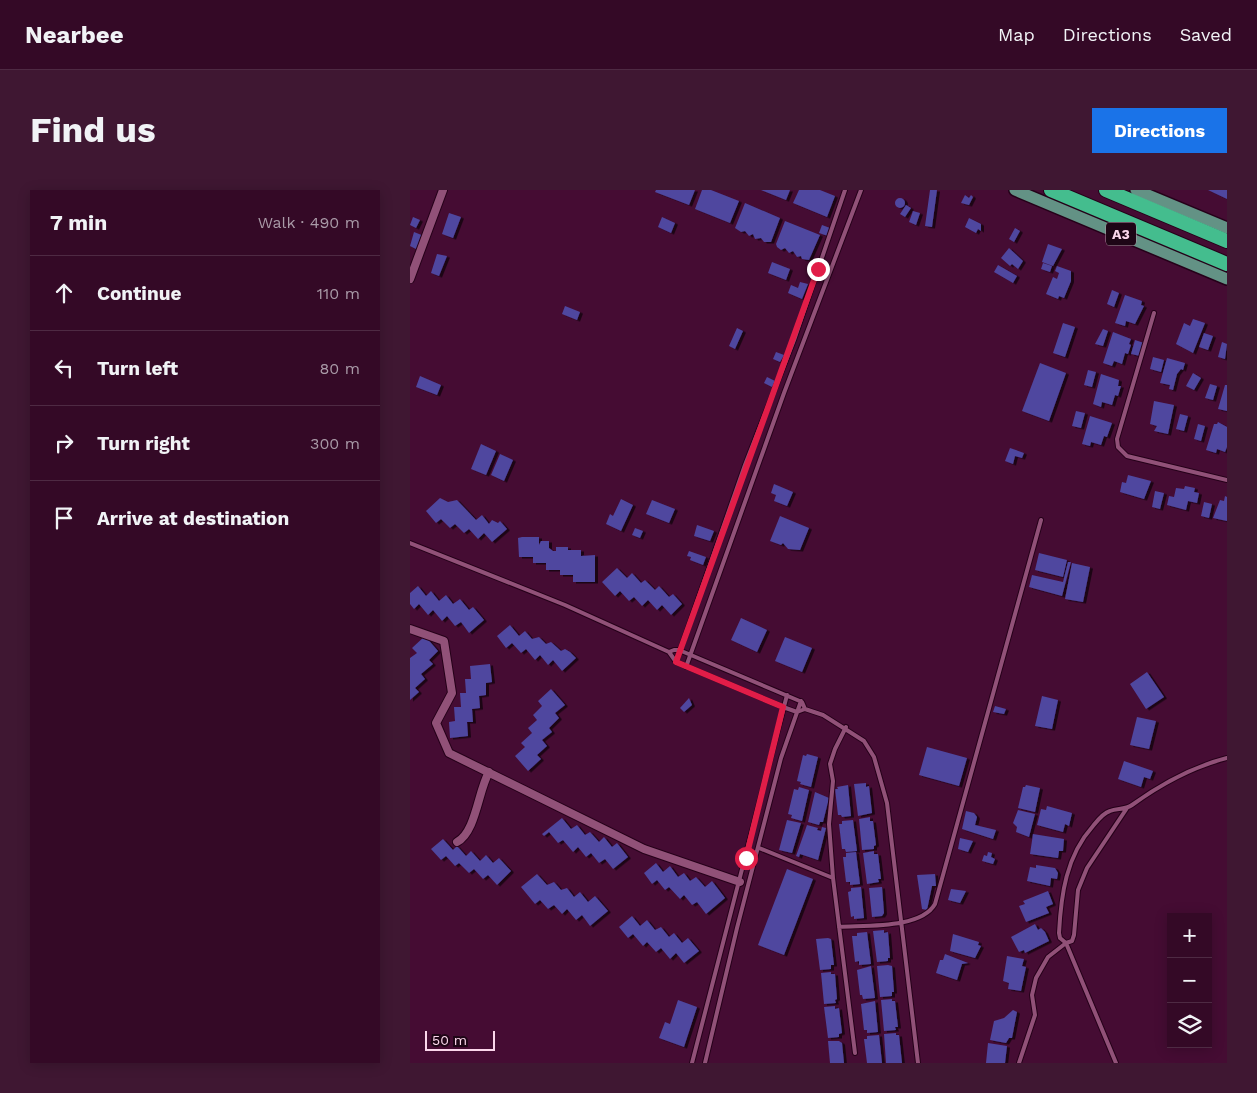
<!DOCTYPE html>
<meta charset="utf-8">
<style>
:root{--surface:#340926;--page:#3f1732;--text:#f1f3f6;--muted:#a99aa7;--line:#4e2a43;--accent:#1a73e8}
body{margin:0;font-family:"Work Sans",sans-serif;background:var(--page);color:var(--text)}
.controls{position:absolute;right:15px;bottom:15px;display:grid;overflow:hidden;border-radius:0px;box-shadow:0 2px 12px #0003}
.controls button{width:45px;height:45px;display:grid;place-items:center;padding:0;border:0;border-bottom:1px solid var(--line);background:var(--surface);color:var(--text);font:25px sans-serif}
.scale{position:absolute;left:15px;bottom:12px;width:70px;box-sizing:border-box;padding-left:5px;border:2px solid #fbd6eb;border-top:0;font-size:14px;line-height:18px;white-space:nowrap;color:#fbd6eb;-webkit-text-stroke:4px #1e0616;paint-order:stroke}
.stop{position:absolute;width:15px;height:15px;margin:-11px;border:4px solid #e11d48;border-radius:50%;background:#fff}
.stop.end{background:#e11d48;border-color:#fff;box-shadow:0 1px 5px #0008}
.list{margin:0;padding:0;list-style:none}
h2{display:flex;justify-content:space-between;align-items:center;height:65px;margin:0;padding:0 20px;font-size:21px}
h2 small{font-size:16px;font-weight:400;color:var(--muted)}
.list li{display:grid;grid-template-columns:32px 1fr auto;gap:15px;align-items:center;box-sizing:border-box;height:75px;padding:0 20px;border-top:1px solid var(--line)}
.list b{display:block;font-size:19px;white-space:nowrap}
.list em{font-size:16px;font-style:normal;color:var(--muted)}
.icon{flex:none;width:28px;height:28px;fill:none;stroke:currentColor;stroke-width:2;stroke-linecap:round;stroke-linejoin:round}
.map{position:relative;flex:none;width:817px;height:873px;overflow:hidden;border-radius:0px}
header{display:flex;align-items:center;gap:30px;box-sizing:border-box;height:70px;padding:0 25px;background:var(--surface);border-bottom:1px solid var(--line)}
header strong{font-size:24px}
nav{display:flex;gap:28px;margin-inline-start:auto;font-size:18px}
.intro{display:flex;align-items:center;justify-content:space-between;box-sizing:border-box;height:120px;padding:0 30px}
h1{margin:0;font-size:35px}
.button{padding:12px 22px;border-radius:0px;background:var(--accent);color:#fff;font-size:18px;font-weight:700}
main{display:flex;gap:30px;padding:0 30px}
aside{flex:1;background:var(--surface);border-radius:0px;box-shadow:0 2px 12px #0003}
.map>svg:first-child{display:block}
</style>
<header>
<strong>Nearbee</strong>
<nav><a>Map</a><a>Directions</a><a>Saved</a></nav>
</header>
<div class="intro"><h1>Find us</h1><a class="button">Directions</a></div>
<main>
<aside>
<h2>7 min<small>Walk · 490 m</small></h2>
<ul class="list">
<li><svg class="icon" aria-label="ahead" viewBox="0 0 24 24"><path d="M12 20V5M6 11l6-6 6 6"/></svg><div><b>Continue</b></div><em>110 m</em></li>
<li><svg class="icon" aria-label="left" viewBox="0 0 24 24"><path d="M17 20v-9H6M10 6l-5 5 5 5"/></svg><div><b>Turn left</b></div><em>80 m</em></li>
<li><svg class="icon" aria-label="right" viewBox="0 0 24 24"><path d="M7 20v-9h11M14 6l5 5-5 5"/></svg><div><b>Turn right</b></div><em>300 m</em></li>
<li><svg class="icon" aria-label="arrive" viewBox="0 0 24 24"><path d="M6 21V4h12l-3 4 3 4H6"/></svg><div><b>Arrive at destination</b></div></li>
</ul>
</aside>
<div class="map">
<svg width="817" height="873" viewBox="0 0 817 873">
<defs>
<filter id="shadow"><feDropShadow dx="3" dy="1.5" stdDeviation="0" flood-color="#0009"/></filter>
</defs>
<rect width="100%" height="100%" fill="#450c33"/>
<path fill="#4f469f" filter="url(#shadow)" d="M246 0H285L279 15 245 2Z
M292 0H301L329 11 320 33 285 19Z
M351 0H380L376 10Z
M389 0H410L425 6 417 27 383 13Z
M520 0H527L522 37 515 36Z
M798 0H817V9Z
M555 5 559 8 561 5 563 7 559 15 551 13Z
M485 13a5 5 0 1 1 10 0a5 5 0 1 1-10 0Z
M335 13 370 28 361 52H354L351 48 345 49 343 44 339 46 335 41 331 42 325 38Z
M496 15 501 18 495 27 490 24Z
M503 21 510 23 506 35 499 32Z
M39 23 51 27 43 48 32 44Z
M3 27 10 30 6 38 0 35Z
M252 27 265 33 261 43 248 37Z
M559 28 571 34V41L568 39 566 43 555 37Z
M375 31 410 45 399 70 392 69 391 66 387 67 383 61 379 63 375 58 371 60 367 57 366 54Z
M412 35 420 38 418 46 409 43Z
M605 38 610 41 604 52 599 49Z
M4 42 14 46 8 60 0 56Z
M638 54 652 59 643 76 632 72Z
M599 58 613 71 608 79 602 74 600 76 591 68Z
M27 64 37 66 29 86 21 83Z
M362 72 380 79 376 90 358 83Z
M633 73 642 76 640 82 631 79Z
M588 75 607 86 603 93 584 82Z
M647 76 661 81V91L654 108 649 106 648 109 636 104 643 87 647 89 649 83 645 81Z
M390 92 398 94 392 109 378 103 381 95 388 98Z
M702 100 709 103 704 117 697 114Z
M715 105 732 111 731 115 734 116 725 134 716 131 715 136 705 133Z
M155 116 170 122 167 130 152 124Z
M783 129 795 133 783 163 766 154 774 133 780 136Z
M653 133 665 137 655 167 643 163Z
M327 138 333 141 325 159 319 156Z
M693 139 698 141 693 156 685 154Z
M703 142 721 149 719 154 721 155 718 164 715 163 712 174 704 171 702 176 693 173Z
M794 143 803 146 798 160 789 157Z
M725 150 734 153 730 166 721 164Z
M812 152 817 154 815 169 808 167Z
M366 162 374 165 370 172 363 169Z
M743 167 754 170 751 182 740 179Z
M757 168 775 173 773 180 771 179 767 184 763 200 759 199 760 195 750 193Z
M630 173 656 183 639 231 612 221Z
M678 180 686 182 682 197 674 195Z
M783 183 791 188 784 200 776 196Z
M691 184 709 190 708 196H711L708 206 705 205 702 215 692 212 691 217 683 214Z
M10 186 31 195 27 205 6 197Z
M357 187 365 191 362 197 354 193Z
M800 194 807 196 803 210 795 208Z
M815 195H817V221L808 219Z
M744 211 764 215 758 244 744 241 747 236 740 234Z
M666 221 675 223 671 238 662 236Z
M770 224 778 226 774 241 766 239Z
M680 226 702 233 697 247 694 246 691 255 681 252 680 256 672 254Z
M808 232 817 237V257L815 262 807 259 806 263 796 260 804 234H807Z
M788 234 795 236 791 251 784 249Z
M71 254 86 261 76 285 61 279Z
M600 258 614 263 612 268 605 266 603 274 595 271Z
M90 264 103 270 94 291 81 285Z
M718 285 741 291 734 309 710 302 712 292 716 293Z
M364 294 383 302 377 316 364 311 366 305 361 303Z
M775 296 785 298 784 302 789 303 787 313 778 311 776 320 757 315 759 306 764 307 766 298 774 299Z
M745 301 754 303 750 319 742 317Z
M815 306 817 307V331L803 328 810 310 814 311Z
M30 308 38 312 47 310 66 330 72 325 79 334 82 330 88 333 90 331 97 339 82 352 74 343 68 349 59 339 54 343 45 334 40 338 31 329 26 333 16 321Z
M211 309 223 315 211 341 196 334 200 324 203 326Z
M242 310 265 319 259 333 236 324Z
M794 312 802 314 799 328 791 326Z
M370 326 399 338 390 360 378 359 373 353 371 355 360 351Z
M287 335 304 341 300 351 284 346Z
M225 338 233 341 230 348 222 345Z
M112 347H129V355L131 351H139V358L143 361H146V357H158V360H171V366L185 365V392H163V385H150V380H136V373H123V367H109L108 348Z
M279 361 296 367 293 375 280 370 281 367 277 366Z
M629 363 657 370 653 387 625 380Z
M658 372H661L652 406 619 397 622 385 653 392Z
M662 373 680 377 673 412 655 409Z
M207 378 217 388 222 383 231 393 235 390 245 400 249 396 259 407 263 404 272 414 261 425 252 415 247 420 238 410 232 416 224 407 219 411 210 401 205 406 192 392Z
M8 396 16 406 21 401 29 411 36 405 43 414 50 409 59 420 63 417 74 430 59 443 51 432 45 436 37 426 32 431 23 420 18 425 9 414 4 419 0 414V403Z
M331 428 357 440 347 462 321 450Z
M100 435 109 446 115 441 122 449 129 447 136 454 141 452 151 461 155 459 160 462 166 468 152 481 143 470 138 475 130 465 125 470 116 459 111 463 102 453 96 458 87 446Z
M15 446 28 461 19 470 23 474 11 484 15 489 5 498 9 502 0 510V468L7 463 2 458Z
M375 447 402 458 392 482 365 471Z
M80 474 82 492 76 493V505L69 506 70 518 62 519 63 532H57L58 546 40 548 39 532 45 531 44 517H51L50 503H56L55 489H61L60 476Z
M737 482 754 507 736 519 720 494Z
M141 499 155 515 145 523 149 528 139 538 142 542 132 550 137 556 127 565 131 569 118 581 105 566 115 557 111 553 122 543 118 538 127 530 123 525 132 516 128 511Z
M632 506 648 510 642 539 625 536Z
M279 508 282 515 274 522 270 518Z
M585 516 596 519 594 524 583 522Z
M727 527 746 531 739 559 720 555Z
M517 557 557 568 549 596 509 585Z
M397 564 408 567 401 597 390 594 391 592 387 591 393 565 396 566Z
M714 571 743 581 740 589 734 587 731 597 708 589Z
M456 593V597L459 596 462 623 448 626 444 594Z
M438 595 441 626 432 627 431 625H428L425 599H428L427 597Z
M616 595 630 598 625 622 608 618 613 597H615Z
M389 597 399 600 392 631 381 628 382 625 378 624 384 599 388 600Z
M405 602 419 608 413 632H410L409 635 398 632Z
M637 616 662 623 659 636 655 634 653 642 627 635 631 619 636 620Z
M608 620 625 624 619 647 606 642 607 637 603 633Z
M556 621 564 623 567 627 565 635 586 640 583 649 552 639Z
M460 627V631H463L466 655 464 656V659L452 660 449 629Z
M152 628 161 639 167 635 175 645 180 642 189 652 194 647 202 657 207 653 218 667 203 679 195 669 189 673 181 663 176 667 168 657 163 662 153 650 148 653 139 642 134 646 132 644Z
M377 630 391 633 382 663 369 660Z
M443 630 447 661 436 662 435 659H432L429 634H432V631Z
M397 635 408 638 407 640 411 641 412 637 416 638 408 670 390 664 389 667 386 666Z
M623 644 654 649 653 661H649L648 668 620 664Z
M550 648 563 651 558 662 548 659Z
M33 649 43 660 47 656 56 666 61 661 70 671 76 665 83 673 89 668 101 681 87 695 78 685 73 689 64 679 59 683 49 673 45 676 36 666 31 670 21 659Z
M464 661V664H468L471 689H468L469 692 457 694 453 663Z
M446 662 450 694 440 695V692H436L433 667H436V663Z
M578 662 582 663 581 667 585 669 583 674 572 671 574 665 577 666Z
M246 673 253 682 260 676 268 687 274 683 280 691 286 687 295 697 302 691 315 708 296 724 287 712 282 715 274 705 270 709 259 697 255 700 247 690 242 694 234 683Z
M626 675 645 678 648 683 647 689 641 688 640 696 617 691 620 677 626 678Z
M377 679 403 689 374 765 348 755Z
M127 684 137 695 144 692 151 700 157 698 164 707 170 702 178 712 185 706 198 721 180 736 172 725 166 730 157 719 152 724 144 715 138 719 130 710 125 714 111 697Z
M525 684 526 696H522L517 720 512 719 507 685Z
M451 697 454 728 444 729V726L441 727 438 702 441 701V698Z
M472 697 474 723 472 726 462 727 459 698Z
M541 699 556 701 550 713 538 710Z
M638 701 643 714 636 717 639 723 616 732 609 716 615 714 613 711Z
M222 726 230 736 237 730 245 740 251 737 259 747 264 743 272 753 278 748 289 761 274 773 266 763 260 769 251 758 246 762 237 752 233 756 223 744 218 748 209 737Z
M625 734 628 740 631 738 635 742 639 751 615 763 614 760 609 762 601 747Z
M474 740V743L478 742 480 768H478V771L467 772 463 741Z
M457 742 461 774 449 775V771L445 772 442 746H447V743Z
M543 744 569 752 568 755 571 756 565 768 540 761Z
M418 748 421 749 424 775H421V779L410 780 406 749Z
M535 764 558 773 552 774 547 790 526 783 530 770H533Z
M597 766 614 769 612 776 616 777 611 801 598 799 599 793 593 791Z
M478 775 482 776 484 802H482V806L470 807 467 776Z
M461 776 465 808 453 809 452 805H450L447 780Z
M421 782V784H425L427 809 425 810 426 813 414 814 411 783Z
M482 809V811H485L488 837H485L486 840 474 841 471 810Z
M268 810 287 817 274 857 249 848 255 832 260 834Z
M465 811 468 842 457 843V840H454L451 814Z
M425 816V819L429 818 432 843 429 844V847L418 848 414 817Z
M603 820 607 822 602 848H599L596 853 580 850 584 831 594 828Z
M486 843V845H489L492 873H476L474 844Z
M469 845 472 873H457L454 849H457V846Z
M418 851H429L432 853 434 873H420Z
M578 853 597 856 595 873H576Z"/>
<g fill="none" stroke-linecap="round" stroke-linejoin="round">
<defs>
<path id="lane" d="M744 123 707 249 708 257 717 266 817 290
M0 353 155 415 259 462 266 472 373 517 387 522 395 519 413 525 454 551 464 567 477 613 508 873
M259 462 264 460H269L392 512 395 519
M266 472 335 275 384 150 435 0
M276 477 374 203 451 0
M436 537 425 559 420 574 423 591 419 634 423 688 445 863
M717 618 677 678 668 700 664 745 662 751 656 753 650 748 649 743C651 705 656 666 683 636 687 631 693 623 700 621 707 618 715 620 722 615 751 594 782 577 817 568
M349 658 423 688
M429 737C455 735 511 739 525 714L631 330
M282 873 377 505
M295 873 327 738 371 568 391 511
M609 873 625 825 622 805 626 788 638 767 656 753 706 873"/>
<path id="street" d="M0 89 33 0
M0 439 34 451 42 503 26 533 39 563 234 659 330 692
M47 652C66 642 68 601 79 582"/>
<path id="primary" d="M605 0 817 89
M726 0 817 38"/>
<path id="highway" d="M641 0 817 74
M696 0 817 51"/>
</defs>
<use href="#lane" stroke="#250019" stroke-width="6"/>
<use href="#street" stroke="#250019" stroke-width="10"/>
<use href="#primary" stroke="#250019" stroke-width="14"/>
<use href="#highway" stroke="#250019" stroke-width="16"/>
<use href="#lane" stroke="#915178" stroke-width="4"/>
<use href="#street" stroke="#915178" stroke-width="8"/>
<use href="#primary" stroke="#639285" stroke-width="11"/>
<use href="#highway" stroke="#44bd8e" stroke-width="14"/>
</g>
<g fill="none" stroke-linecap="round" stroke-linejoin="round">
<path stroke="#e11d48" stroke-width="6" d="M336 668 373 517 266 472 408 79"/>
</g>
<g text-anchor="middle" stroke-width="4" stroke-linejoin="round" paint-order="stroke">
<rect fill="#1e0616" stroke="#b998ab" stroke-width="1" x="696" y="32.5" width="30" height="23" rx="4"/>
<g font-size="14" font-weight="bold" fill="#fbd6eb">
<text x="711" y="49">A3</text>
</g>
</g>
</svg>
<div class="controls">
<button>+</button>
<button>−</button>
<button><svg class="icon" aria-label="layers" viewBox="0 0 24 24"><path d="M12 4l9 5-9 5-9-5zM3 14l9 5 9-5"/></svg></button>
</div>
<div class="scale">50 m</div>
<div class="stop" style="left:336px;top:668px"></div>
<div class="stop end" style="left:408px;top:79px"></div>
</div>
</main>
